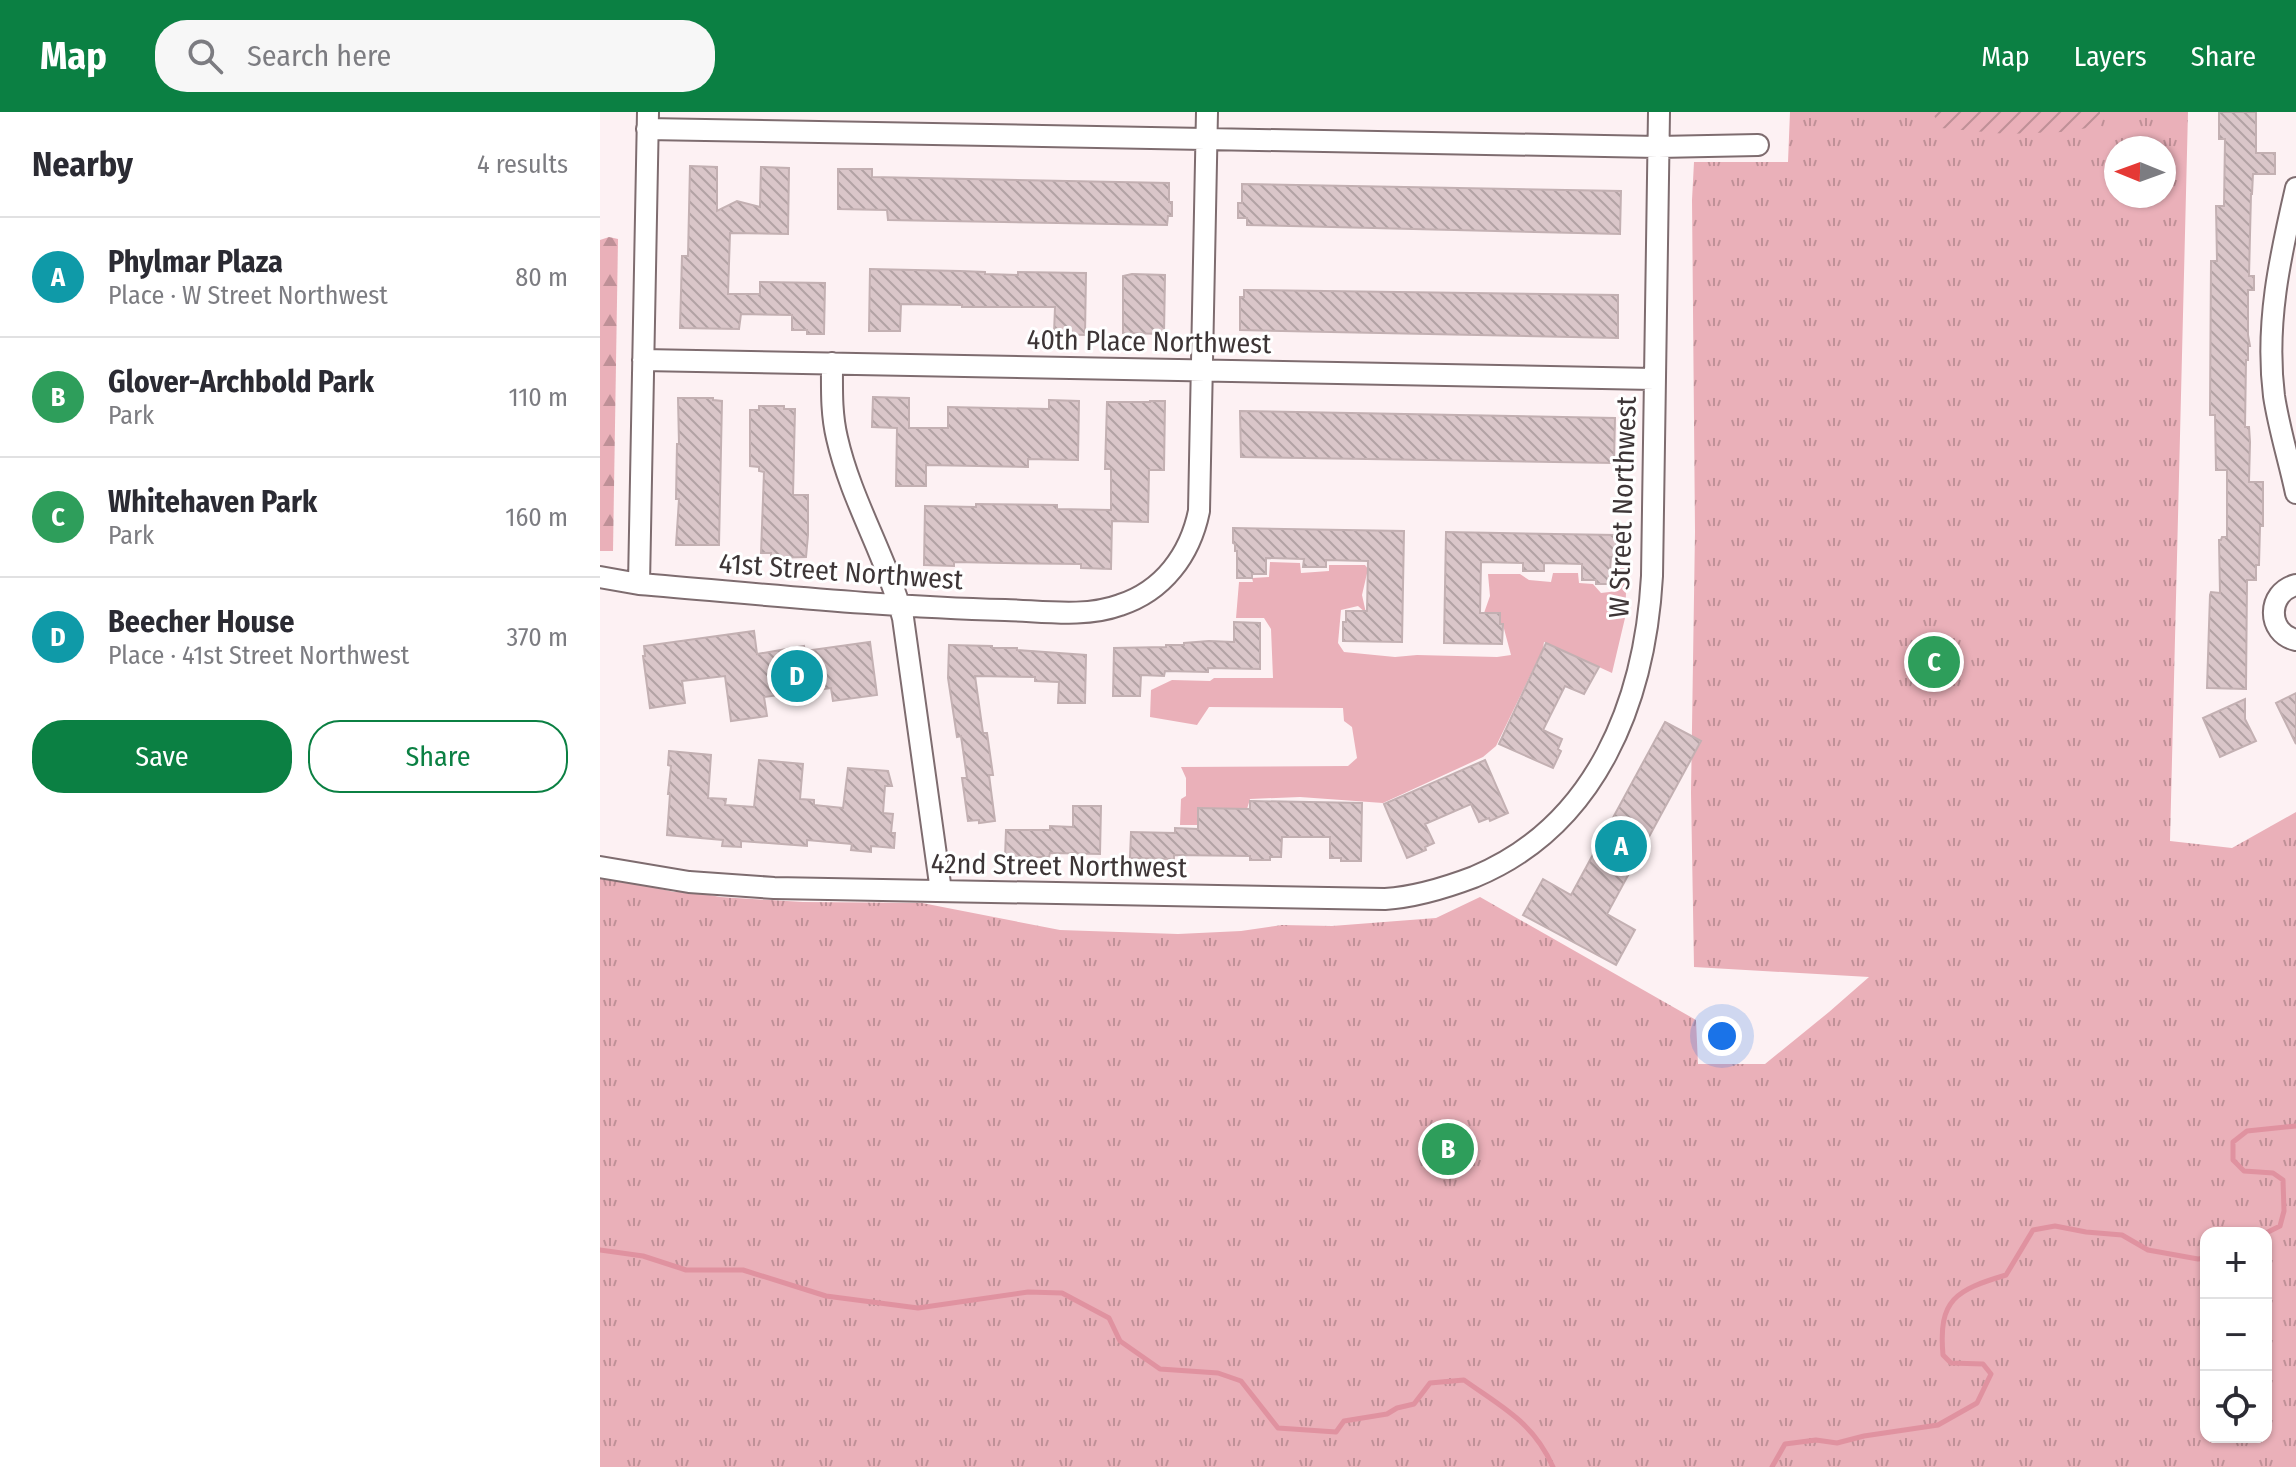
<!DOCTYPE html>
<meta charset="utf-8">
<style>
:root{--surface:#fff;--page:#f7f7f7;--text:#2b2b33;--muted:#7c7c81;--line:#e1e1e2;--accent:#0b8043}
body{margin:0;font-family:"Fira Sans Condensed",sans-serif;background:var(--page);color:var(--text)}
.controls{position:absolute;right:24px;bottom:24px;display:grid;overflow:hidden;border-radius:16px;box-shadow:0 2px 6px #0004}
.controls button{width:72px;height:72px;display:grid;place-items:center;padding:0;border:0;border-bottom:2px solid var(--line);background:var(--surface);color:var(--text);font:40px sans-serif}
.compass{position:absolute;left:1504px;top:24px;width:72px;height:72px;border-radius:50%;background:var(--surface);box-shadow:0 2px 6px #0004;rotate:271deg}
.you{position:absolute;left:1122px;top:924px;width:28px;height:28px;margin:-20px;border:6px solid #fff;border-radius:50%;background:#1a73e8;box-shadow:0 0 0 12px #1a73e833}
.badge{display:grid;place-items:center;width:52px;height:52px;border-radius:50%;background:var(--accent);color:#fff;font-size:26px;font-weight:700}
.pin{position:absolute;translate:-50% -50%;border:4px solid #fff;box-shadow:0 2px 8px #0006}
.list{margin:0;padding:0;list-style:none}
h2{display:flex;justify-content:space-between;align-items:center;height:104px;margin:0;padding:0 32px;font-size:34px}
h2 small{font-size:26px;font-weight:400;color:var(--muted)}
.list li{display:grid;grid-template-columns:52px 1fr auto;gap:24px;align-items:center;box-sizing:border-box;height:120px;padding:0 32px;border-top:2px solid var(--line)}
.list b{display:block;font-size:30px;white-space:nowrap}
.list p{margin:0;font-size:26px;white-space:nowrap;color:var(--muted)}
.list em{font-size:26px;font-style:normal;color:var(--muted)}
.actions{display:flex;gap:16px;padding:24px 32px}
.actions a{flex:1;padding:18px 0;border:2px solid var(--accent);border-radius:32px;text-align:center;font-size:28px;color:var(--accent)}
.actions .main{background:var(--accent);color:#fff}
.icon{flex:none;width:44px;height:44px;fill:none;stroke:currentColor;stroke-width:2;stroke-linecap:round;stroke-linejoin:round}
.map{position:relative;flex:none;width:1696px;height:1355px;overflow:hidden}
header{display:flex;align-items:center;gap:48px;box-sizing:border-box;height:112px;padding:0 40px;background:var(--accent);color:#fff}
header strong{font-size:38px}
nav{display:flex;gap:44px;margin-inline-start:auto;font-size:28px}
.search{width:560px;height:72px;background:var(--page);display:flex;align-items:center;gap:20px;box-sizing:border-box;padding:0 28px;border-radius:32px;color:var(--muted);font-size:30px}
main{display:flex}
aside{flex:1;background:var(--surface)}
.map>svg:first-child{display:block}
</style>
<header>
<strong>Map</strong>
<div class="search"><svg class="icon" aria-label="search" viewBox="0 0 24 24"><circle cx="10" cy="10" r="6"/><path d="M15 15l6 6"/></svg>Search here</div>
<nav><a>Map</a><a>Layers</a><a>Share</a></nav>
</header>
<main>
<aside>
<h2>Nearby<small>4 results</small></h2>
<ul class="list">
<li><span class="badge" style="background:#0f9aa8">A</span><div><b>Phylmar Plaza</b><p>Place · W Street Northwest</p></div><em>80 m</em></li>
<li><span class="badge" style="background:#2e9e5b">B</span><div><b>Glover-Archbold Park</b><p>Park</p></div><em>110 m</em></li>
<li><span class="badge" style="background:#2e9e5b">C</span><div><b>Whitehaven Park</b><p>Park</p></div><em>160 m</em></li>
<li><span class="badge" style="background:#0f9aa8">D</span><div><b>Beecher House</b><p>Place · 41st Street Northwest</p></div><em>370 m</em></li>
</ul>
<div class="actions"><a class="main">Save</a><a>Share</a></div>
</aside>
<div class="map">
<svg width="1696" height="1355" viewBox="0 0 1696 1355">
<defs>
<pattern id="forest-firs" width="22" height="20" patternUnits="userSpaceOnUse" patternTransform="scale(2)"><rect width="22" height="20" fill="#eab0b9"/><path d="M5 1l3.5 6h-7zM16 11l3.5 6h-7z" fill="#bf9097"/></pattern>
<pattern id="park-tufts" width="24" height="20" patternUnits="userSpaceOnUse" patternTransform="scale(2)"><rect width="24" height="20" fill="#eab0b9"/><path d="M3 7l-1-3M5 7V3M7 7l1-3M15 17l-1-3M17 17v-4M19 17l1-3" fill="none" stroke="#bf9097"/></pattern>
<pattern id="garden-furrows" width="10" height="10" patternUnits="userSpaceOnUse" patternTransform="scale(2)"><rect width="10" height="10" fill="#eab0b9"/><path d="M-1 1l2-2M0 10L10 0M9 11l2-2" fill="none" stroke="#bf9097"/></pattern>
<pattern id="building-back-hatch" width="6" height="6" patternUnits="userSpaceOnUse" patternTransform="scale(2)"><rect width="6" height="6" fill="#dac6c9"/><path d="M-1 5l2 2M0 0l6 6M5-1l2 2" fill="none" stroke="#b2a2a4"/></pattern>
</defs>
<rect width="100%" height="100%" fill="#fdf1f3"/>
<path fill="#eab0b9" d="M670 450 700 451 701 461 729 459V453H765L768 457 762 483 766 501 758 494 741 498 738 531 744 540 795 545 817 543 897 545 911 543 903 513 900 512V501H884L890 484 888 462H920L929 468 951 470 953 461H978L979 471 993 472 1001 481 1018 479V456L1027 454 1025 506 1012 561 944 530 943 537 896 634 883 645 783 691 700 685 650 687 647 697 599 696 598 713H580L581 687 586 684V666L581 655 748 654 757 646 752 615 744 609 743 596 609 595 597 613 550 605 551 578 572 568 610 569 614 566H673L671 517 664 506H636L639 470H653L652 466 669 465Z"/>
<path fill="url(#forest-firs)" d="M9 125 18 127 13 439H0V128Z"/>
<path fill="url(#park-tufts)" fill-rule="evenodd" d="M1190 0H1588L1570 729 1632 736 1696 700V1355H0V763L74 780H95L120 785 203 790 322 791 460 818 578 822 641 819 682 813 732 814 836 806 880 785 1096 908 1098 952H1165L1229 900 1269 865 1094 855 1091 681 1095 419 1092 88 1094 50H1188ZM1516 36H1564V84H1516ZM1606 1121H1666V1325H1606Z"/>
<path fill="url(#garden-furrows)" d="M1332 0H1500V14L1462 20 1406 22 1341 16Z"/>
<g fill="none" stroke-linecap="round" stroke-linejoin="round">
<path stroke="#e092a0" stroke-width="5" d="M1666 1121 1680 1114 1684 1099 1683 1068 1673 1061 1644 1059 1633 1048V1030L1647 1019 1696 1014
M0 1138 43 1144 86 1158H143L226 1184 318 1196 428 1180 462 1181 509 1206 520 1229 560 1257 618 1261 641 1269 678 1316 736 1320 744 1309 787 1302 797 1296 814 1292 830 1271 864 1268C903 1296 933 1310 953 1355
M1172 1355 1185 1332 1216 1328 1237 1331 1264 1324 1338 1313 1377 1291 1391 1262 1383 1252 1351 1251 1343 1243C1338 1187 1356 1178 1406 1163L1433 1118 1455 1114 1486 1120 1522 1123 1548 1138 1598 1147 1606 1146"/>
</g>
<path fill="url(#building-back-hatch)" stroke="#c3b0b2" stroke-width="2" d="M1619 0H1656V41H1675V62H1653L1652 82H1651L1649 164H1654V178H1648V223L1650 234H1648V248H1646L1645 315H1649L1650 330 1649 370H1663V414H1660L1659 453H1656V468H1647L1646 577 1607 576 1610 483 1611 480 1620 481 1619 428H1621L1622 425H1627V358H1616L1615 303H1610L1611 149H1617L1616 94H1624L1625 27H1619Z
M90 54 117 55V99L137 89 160 95 161 55 189 56 188 122 130 121 128 182H160V170L225 171 224 222H207V218H192V203L141 202 139 217 80 216 82 144H88Z
M238 57H272V65L569 71V90H572V104H568L567 113 288 108 287 98 238 97Z
M642 72 1021 79 1020 122 647 113V106H638V91H642Z
M270 157 360 159 385 160V162L418 163V160L486 161 485 223 454 222 455 195H362V193L301 192 300 219H269Z
M532 162 565 163 564 222 523 221V164Z
M644 178 1018 183V226L640 218V185H644Z
M273 285 309 286V316H348V295L449 297V288L479 289 478 348 428 347V355L326 353V374H296L297 316 272 315Z
M78 286H113V288L122 289 119 433H76L78 403 79 387H76L77 332H79Z
M550 289H565L564 358H549L548 410 512 409 511 457 481 456V452L405 451 354 450V454L324 453 325 394 376 395V392L457 393V397L511 398V357H505L507 290H550Z
M159 294H184V297H195L193 383H208V423L206 445 171 446V441H161L164 360 159 359V355L150 354V298H159Z
M640 299 1015 306 1014 351 641 345Z
M633 416 804 419 802 530 743 529V510H746V499H767L768 449 726 448V455H703L704 447 666 446V462H652V466H637V439H635V432L633 431Z
M846 420 1016 423V439H1014V445H1011L1009 472H996V468H982V452L944 451V459H923V451L881 450 880 501H900V512H903L902 532 844 531Z
M634 510 660 511V557L608 556V560L565 559 564 564 541 563 540 584H513L514 536 566 535V533H584V531L609 529 634 530Z
M154 519 157 542 204 534 205 539 270 530 277 583 233 589 231 576 164 585 167 604 131 609 125 564 82 569 85 591 50 596 43 544H45L44 534Z
M946 531 999 555 984 582 965 574 943 618 962 627 958 637 961 639 953 656 899 632Z
M349 533 392 534V536H417V538L486 543 485 591H458L459 570 435 569V565L375 564 383 621H387L393 663H389L395 709 379 711V708L368 709 362 666H367L361 624 357 625 348 566Z
M1696 581V632L1676 591Z
M1645 587V607L1656 629 1620 645 1603 606Z
M1065 610 1101 629 1007 802 1035 818 1016 853 923 803 943 767 971 783Z
M69 639 111 643 108 686 126 687 125 693 154 695 159 648 203 652 200 687 214 688V693L243 696 248 656 288 659 292 674H285L283 701 293 702 291 721H295L294 736 271 734V740L251 738 252 732 207 728V734L141 729V735L122 734 123 728 67 723 70 682H68L71 654 68 653Z
M885 648 908 701 890 709 889 706 879 710 871 692 825 712 834 731 825 735 826 738 807 746 784 692Z
M650 689 762 691 761 749H741V746H730V725H682L681 745H670V748H650V744L574 743V747L530 746 531 720 575 721V716L598 717V696L650 697Z
M473 694H501L500 742 450 741 449 745H405L406 718H450V714L473 715Z"/>
<g fill="none" stroke-linecap="round" stroke-linejoin="round">
<defs>
<path id="minor" d="M47 17 1058 35 1158 33
M1696 76C1680 145 1665 212 1674 284 1679 317 1689 348 1696 381
M43 248 1054 267
M232 251C232 276 231 301 237 326 251 388 286 444 303 506L341 779
M0 465 39 472C161 482 282 495 405 498 442 499 485 506 520 493 563 479 590 443 599 399L607 0
M39 472 48 0
M1696 473C1667 480 1666 521 1696 528
M0 755 89 770 174 776 785 787C816 785 845 776 874 765 997 714 1045 589 1052 464L1059 0"/>
</defs>
<use href="#minor" stroke="#7e6c6f" stroke-width="24"/>
<use href="#minor" stroke="#fff" stroke-width="20"/>
</g>
<g text-anchor="middle" stroke-width="6" stroke-linejoin="round" paint-order="stroke">
<g font-size="28" fill="#3d3536" stroke="#fff">
<text transform="translate(549 229) rotate(1)" y="10">40th Place Northwest</text>
<text transform="translate(1022 395) rotate(-88)" y="10">W Street Northwest</text>
<text transform="translate(241 459) rotate(4)" y="10">41st Street Northwest</text>
<text transform="translate(459 753) rotate(1)" y="10">42nd Street Northwest</text>
</g>
</g>
</svg>
<div class="controls">
<button>+</button>
<button>−</button>
<button><svg class="icon" aria-label="locate" viewBox="0 0 24 24"><circle cx="12" cy="12" r="6"/><path d="M12 2v4M12 18v4M2 12h4M18 12h4"/></svg></button>
</div>
<svg class="compass" viewBox="-18 -18 36 36"><path d="M0-13l5 13h-10z" fill="#e53935"/><path d="M0 13l5-13h-10z" fill="#7c7c81"/></svg>
<div class="you"></div>
<div class="pin badge" style="left:1021px;top:734px;background:#0f9aa8">A</div>
<div class="pin badge" style="left:848px;top:1037px;background:#2e9e5b">B</div>
<div class="pin badge" style="left:1334px;top:550px;background:#2e9e5b">C</div>
<div class="pin badge" style="left:197px;top:564px;background:#0f9aa8">D</div>
</div>
</main>
